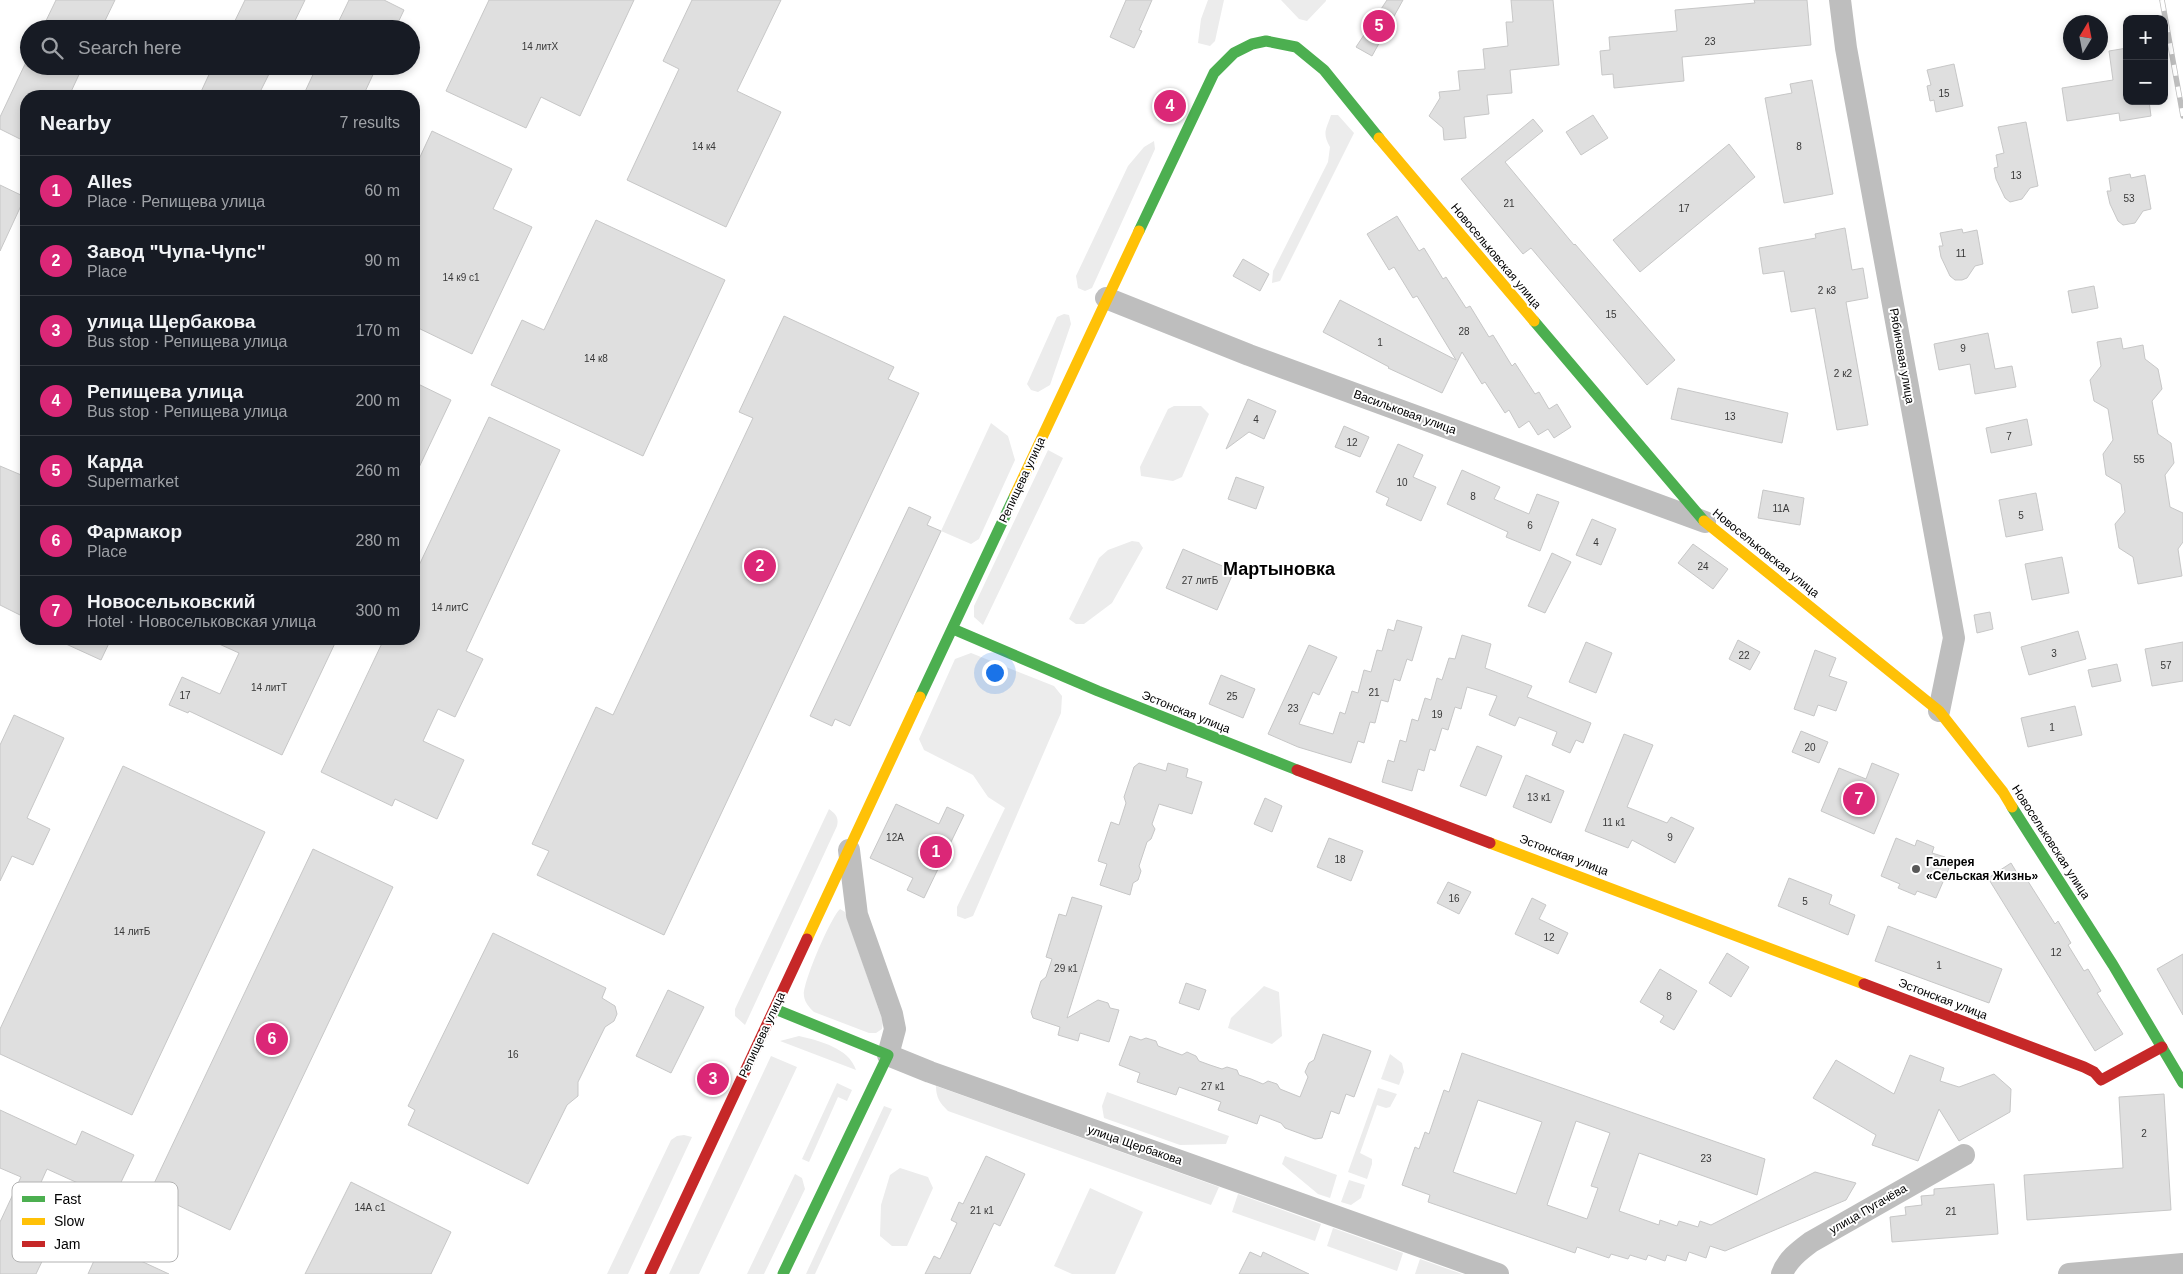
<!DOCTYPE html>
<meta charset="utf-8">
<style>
:root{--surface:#171b24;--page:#20242c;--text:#f1f3f6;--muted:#9ea1a6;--line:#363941;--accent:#db2777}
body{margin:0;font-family:Helvetica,sans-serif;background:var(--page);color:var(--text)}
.controls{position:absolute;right:15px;top:15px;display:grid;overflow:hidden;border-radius:10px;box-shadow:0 2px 8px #0003}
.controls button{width:45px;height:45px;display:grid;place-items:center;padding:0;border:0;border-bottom:1px solid var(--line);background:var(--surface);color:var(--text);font:25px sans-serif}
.compass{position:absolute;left:2063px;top:15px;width:45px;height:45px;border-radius:50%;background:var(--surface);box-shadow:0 2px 8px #0003;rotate:10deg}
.you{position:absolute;left:994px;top:672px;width:18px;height:18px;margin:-12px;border:4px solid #fff;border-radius:50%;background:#1a73e8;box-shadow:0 0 0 8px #1a73e833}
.badge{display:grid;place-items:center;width:32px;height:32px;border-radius:50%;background:var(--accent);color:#fff;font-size:16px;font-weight:700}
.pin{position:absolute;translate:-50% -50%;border:2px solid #fff;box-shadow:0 1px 5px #0006}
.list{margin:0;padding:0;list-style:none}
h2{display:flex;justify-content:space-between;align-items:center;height:65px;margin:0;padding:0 20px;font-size:21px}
h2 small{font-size:16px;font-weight:400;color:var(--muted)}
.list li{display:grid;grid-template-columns:32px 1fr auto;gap:15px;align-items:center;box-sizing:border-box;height:70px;padding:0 20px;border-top:1px solid var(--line)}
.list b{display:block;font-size:19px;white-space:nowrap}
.list p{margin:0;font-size:16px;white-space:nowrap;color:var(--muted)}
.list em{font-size:16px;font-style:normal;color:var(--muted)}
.icon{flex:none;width:28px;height:28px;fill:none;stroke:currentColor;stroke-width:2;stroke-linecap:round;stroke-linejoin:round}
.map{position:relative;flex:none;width:2183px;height:1274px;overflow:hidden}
.search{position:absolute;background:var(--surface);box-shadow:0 2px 8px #0003;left:20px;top:20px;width:400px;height:55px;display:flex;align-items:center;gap:12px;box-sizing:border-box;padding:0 18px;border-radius:28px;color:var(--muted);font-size:19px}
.panel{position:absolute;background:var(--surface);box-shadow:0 2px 8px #0003;left:20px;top:90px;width:400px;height:555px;border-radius:20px}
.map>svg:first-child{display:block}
</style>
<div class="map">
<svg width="2183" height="1274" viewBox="0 0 2183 1274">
<rect width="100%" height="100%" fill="#fff"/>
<path fill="#ececec" d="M1208 0H1224L1215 41 1210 46 1198 43 1201 19Z
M1281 0H1326V1L1307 21 1299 19Z
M1331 115H1338L1354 133 1280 281 1272 283 1273 271 1328 162 1330 147C1322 133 1326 130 1331 115Z
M1154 141 1155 149 1092 288 1085 291 1078 288 1076 276 1128 166 1144 147Z
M1064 314 1069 315 1071 324 1050 385 1038 392 1031 390 1027 384 1057 317Z
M1174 406H1201L1209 414 1182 477 1173 481 1141 476 1140 467 1168 409Z
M991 423 1008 436 1015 460 979 539 971 544 941 531Z
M1048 450 1063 458 983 625 974 617V606Z
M1132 541 1139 542 1143 548 1112 603 1084 624H1076L1069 619 1099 558 1108 550Z
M971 653 1054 686 1062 696 1061 713 973 916 965 919 957 916V907L1005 808 988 797 973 775 924 750 919 739 955 659Z
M829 809C836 814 839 818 837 826L745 1025 735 1016V1009Z
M840 909 845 912 883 1022 882 1029 876 1033H869L814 1012C809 1007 805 1003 804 996 802 984 831 917 840 909Z
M1264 986 1279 992 1282 1036 1272 1044 1228 1028 1231 1018Z
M799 1036C820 1041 849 1048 856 1070L780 1041Z
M1390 1054 1402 1063 1404 1072 1399 1085 1381 1079Z
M771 1056 797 1067 699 1274H669Z
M837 1083 852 1090 847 1101 838 1097 809 1162 802 1159Z
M936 1086 1219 1187 1211 1205 948 1111C940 1103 936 1098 936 1086Z
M1378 1088 1397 1094 1390 1107 1386 1108 1377 1105 1360 1153 1372 1159V1164L1367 1179 1348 1172Z
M1107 1092 1229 1136 1226 1144 1180 1145 1104 1118 1102 1106Z
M884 1106 892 1109 815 1274H806Z
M684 1135 692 1137 628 1274H607L671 1140 677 1136Z
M1285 1156 1337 1175 1330 1198 1318 1194 1282 1164Z
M900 1168 928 1177 933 1188 907 1246H892L880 1236 881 1205 890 1175Z
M795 1174 802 1178 805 1189 764 1274H747Z
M1349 1180 1365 1185 1361 1198 1351 1205 1341 1202Z
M1090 1188 1143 1212 1115 1274H1072L1054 1266Z
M1238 1194 1321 1224 1315 1241 1232 1212Z
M1333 1228 1403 1253 1397 1271 1327 1246Z
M1420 1259 1462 1274H1415Z"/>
<path fill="#dfdfdf" stroke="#c7c7c7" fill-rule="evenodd" d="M56 0H115L101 29H42Z
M245 0H305L291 29H231Z
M349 0H384L404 10 395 29H335Z
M489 0H634L580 116 541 97 526 128 446 91Z
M692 0H781L737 91 781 112 726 227 627 180 679 69 663 61Z
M1126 0H1152L1139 30 1142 31 1134 48 1110 37Z
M1387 0H1403L1372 56 1356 47Z
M1511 0H1553L1559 65 1510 70 1512 93 1487 95 1489 114 1464 117 1466 138 1444 140 1443 128 1429 116 1440 98 1439 92 1460 90 1458 71 1485 69 1483 49 1508 46 1506 22H1513Z
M1754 0H1807L1811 45 1682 57 1684 81 1614 88 1613 74 1602 75 1600 51 1610 50 1609 37 1677 31 1675 10 1755 3Z
M2127 48V101H2149L2151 116 2120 121 2119 113 2067 121 2062 88 2113 80 2109 51Z
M26 62V66H83L69 96H26V142L0 129V117Z
M1954 64 1963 106 1936 112 1934 100 1930 101 1927 86 1931 85 1927 70Z
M213 66H273L258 96H199Z
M317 66H377L363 96H303Z
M1812 80 1833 194 1784 203 1765 98 1792 93 1790 84Z
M1593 115 1608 138 1581 155 1566 132Z
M1533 119 1543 131 1505 162 1574 245 1575 244 1675 360 1647 385 1531 248 1523 254 1461 179Z
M2026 122 2038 186 2030 188 2022 199 2010 202 2005 198 1996 179 1994 168 1998 167 1996 155 2004 153 1998 127Z
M432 131 512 169 493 209 532 227 472 354 414 326V170Z
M1729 144 1755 177 1640 272 1613 240Z
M2130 174 2131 178 2145 175 2151 209 2143 211 2135 223 2123 225 2118 221 2110 204 2107 191H2111L2109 178Z
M0 185 25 197 0 251Z
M1397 216 1419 251 1424 248 1443 279 1446 277 1466 308 1470 306 1489 337 1493 335 1512 366 1515 363 1535 394 1539 392 1549 409 1557 404 1571 427 1554 438 1548 429 1538 435 1529 421 1519 428 1509 410 1505 413 1485 382 1482 384 1462 352 1442 393 1388 368 1389 367 1323 332 1340 300 1456 360 1417 296 1413 298 1394 267 1389 270 1367 234Z
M596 220 725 280 643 456 491 385 522 320 544 330Z
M1845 228 1852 270 1863 268 1868 298 1846 302 1868 425 1837 430 1815 308 1791 312 1784 271 1763 274 1759 248 1816 238 1815 234Z
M1962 229 1963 233 1977 230 1983 264 1975 266 1967 278 1962 280H1955L1950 276 1941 257 1939 246H1943L1940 233Z
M1243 259 1269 274 1260 291 1233 276Z
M2094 286 2098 308 2072 313 2068 291Z
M784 316 894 367 888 379 919 393 664 935 537 875 549 851 532 844 596 707 613 715 753 418 739 412Z
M1988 333 1995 369 2012 366 2016 387 1975 394 1970 364 1939 370 1934 344Z
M2121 338 2123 349 2143 345 2145 359 2158 369 2162 389 2152 401 2158 434 2171 443 2174 463 2165 475 2170 507 2183 513V542L2178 549 2182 576 2138 584 2133 557 2119 548 2115 524 2125 512 2121 484 2106 475 2103 454 2113 440 2108 409 2094 401 2090 380 2101 366 2097 342Z
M414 382 451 400 414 478Z
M1678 388 1788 413 1782 443 1671 419Z
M1248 399 1276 411 1264 439 1249 432 1226 449Z
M489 417 560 450 466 651 483 659 455 717 438 709 423 741 464 760 437 819 395 799 392 806 321 772 384 639H414V576Z
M2027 419 2032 445 1991 453 1986 428Z
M1344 426 1369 437 1360 457 1335 447Z
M1398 444 1423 455 1413 477 1436 487 1421 521 1386 505 1389 498 1376 492Z
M0 466 26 477V607L22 616 0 605Z
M1462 470 1500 487 1494 499 1529 514 1537 494 1559 502 1540 551 1506 537 1508 532 1447 504Z
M1236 477 1264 487 1256 509 1228 499Z
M1763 490 1804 498 1800 525 1758 518Z
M2036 493 2043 530 2006 537 1999 500Z
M909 507 931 517 927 525 941 531 850 726 835 719 832 726 810 716Z
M1592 519 1616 529 1601 565 1576 555Z
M1693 544 1728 569 1713 589 1678 563Z
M1183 549 1234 571 1217 610 1166 588Z
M1552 553 1571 562 1545 613 1528 606Z
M2062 557 2069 593 2032 600 2025 564Z
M1990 612 1993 629 1977 633 1974 615Z
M1397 620 1422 627 1412 661 1407 659 1400 681 1394 679 1388 702 1381 700 1375 723 1370 722 1364 743 1358 741 1351 763 1298 747 1268 734 1309 645 1337 657 1319 695 1313 692 1299 724 1333 734 1340 712 1345 714 1352 691 1358 693 1364 670 1371 672 1377 650 1382 651 1388 629 1394 631Z
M2078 631 2086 659 2029 675 2021 647Z
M1462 635 1491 644 1485 668 1532 686 1527 697 1591 723 1583 743 1576 740 1570 753 1552 745 1557 732 1519 717 1515 726 1489 715 1497 696 1467 687 1461 709 1455 707 1448 730 1442 728 1435 751 1430 749 1424 771 1418 769 1412 791 1382 782 1388 760 1394 762 1400 740 1406 742 1412 719 1418 721 1425 698 1431 700 1437 678 1442 680 1449 658 1455 659Z
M55 639H111L101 660Z
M208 639H337L282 755 189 711 188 713 169 705 182 677 220 694 239 653Z
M1738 640 1760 652 1750 670 1729 659Z
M1586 642 1612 653 1596 693 1569 682Z
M2183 642V681L2152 686 2145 649Z
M1815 650 1836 658 1829 676 1847 682 1836 711 1818 705 1814 716 1794 709Z
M2117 664 2121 681 2092 687 2088 670Z
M1221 675 1255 689 1243 718 1209 704Z
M2075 706 2082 735 2028 747 2021 718Z
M14 715 64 738 27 818 50 829 33 865 12 856 0 881V745Z
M1801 731 1828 742 1819 763 1792 752Z
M1624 734 1653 745 1627 807 1667 823 1671 817 1694 828 1675 863 1632 840 1628 848 1585 831Z
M1477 746 1502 756 1486 796 1460 786Z
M1139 763 1166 771 1168 763 1188 769 1186 777 1202 782 1192 814 1159 804 1152 824 1155 829 1151 839 1147 842 1139 866 1141 871 1138 880 1133 883 1130 895 1100 885 1107 864 1098 861 1111 822 1119 825 1126 803 1124 797 1134 767Z
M1872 763 1899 774 1874 834 1821 811 1839 768 1866 779Z
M123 766 265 832 132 1115 0 1054V1029Z
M1526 775 1564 791 1551 823 1513 807Z
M1265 798 1282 806 1272 832 1254 824Z
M896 804 939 824 947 807 964 815 924 898 907 890 913 878 870 858Z
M1329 838 1363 851 1351 881 1317 867Z
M1896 838 1915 846 1917 840 1934 847 1932 853 1945 857 1942 866 1949 868 1936 898 1917 891 1915 895 1898 888 1900 884 1881 876Z
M313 849 393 887 230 1230 150 1192Z
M2011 863 2020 878 2024 875 2055 924 2058 921 2071 943 2068 945 2084 971 2088 969 2101 991 2097 993 2123 1034 2095 1051 1988 878Z
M1789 878 1832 895 1829 904 1855 915 1848 935 1778 906Z
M1448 882 1471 892 1459 914 1437 903Z
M1072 897 1102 906 1067 1018 1098 1000 1108 1003 1110 1008 1119 1010 1109 1042 1080 1033 1078 1041 1058 1035 1060 1027 1033 1018 1031 1012 1041 981 1046 977 1052 959 1046 957 1059 914 1066 916Z
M1532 898 1546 905 1539 919 1568 933 1558 954 1515 934Z
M1888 926 2002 969 1989 1003 1875 961Z
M493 933 606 988 602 998 615 1006 617 1014 614 1021 605 1027 578 1082V1096L567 1105 528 1184 408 1125 415 1110 408 1106Z
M1727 953 1749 967 1731 997 1709 983Z
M2183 954V1015L2157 969Z
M1660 969 1697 991 1674 1030 1660 1022 1664 1016 1640 1002Z
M1186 983 1206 990 1199 1010 1179 1003Z
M668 990 704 1007 671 1073 636 1056Z
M1323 1034 1371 1051 1354 1097 1346 1094 1339 1114 1331 1111 1322 1138 1315 1139 1285 1128 1281 1123 1260 1115 1257 1124 1218 1110 1221 1102 1179 1087 1176 1095 1137 1082 1140 1073 1119 1065 1130 1036 1141 1040 1146 1038 1156 1041 1158 1046 1182 1055 1187 1052 1196 1056 1199 1061 1210 1065 1222 1069 1227 1067 1237 1070 1239 1075 1251 1079 1263 1084 1268 1081 1277 1084 1280 1089 1300 1097 1308 1077 1305 1072 1309 1063 1314 1060Z
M1462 1053 1765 1159 1757 1195 1639 1153 1619 1211 1659 1225 1660 1220 1677 1226 1679 1221 1698 1227 1700 1221 1711 1225 1815 1172 1856 1183 1846 1200 1725 1251 1710 1246 1706 1258 1689 1252 1686 1261 1667 1255 1665 1261 1648 1255 1646 1260 1630 1255 1628 1259 1611 1254 1609 1258 1577 1247 1575 1253 1428 1202 1430 1195 1402 1185 1415 1147 1419 1149 1425 1132 1429 1134 1444 1090 1449 1092ZM1478 1100 1542 1122 1516 1194 1453 1172ZM1576 1121 1610 1133 1591 1186 1598 1188 1587 1219 1547 1205Z
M1910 1055 1944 1068 1940 1081 1959 1087 1994 1074 2011 1089 2010 1112 1959 1141 1939 1109 1918 1161 1872 1145 1876 1135 1813 1098 1836 1060 1894 1094Z
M2164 1094 2171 1210 2027 1220 2024 1175 2123 1168 2119 1097Z
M0 1110 76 1145 82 1131 134 1155 113 1199 47 1169 29 1209 60 1224 36 1274H0V1222L21 1177 0 1168Z
M986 1156 1025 1174 1000 1226 994 1223 970 1274H925L934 1256 940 1259 957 1223 951 1220 959 1202 963 1204Z
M351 1182 451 1232 431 1274H305Z
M1994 1184 1998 1234 1892 1242 1890 1217 1906 1215 1905 1207 1922 1205 1921 1196 1934 1195V1189Z
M102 1243 169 1274H88Z
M1250 1252 1261 1257 1263 1252 1309 1274H1239Z"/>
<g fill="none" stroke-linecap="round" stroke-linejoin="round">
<path stroke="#bebebe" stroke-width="22" d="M1840 0 1846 48 1954 638 1939 711
M1106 298 1249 355 1705 522
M849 850 857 915 892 1014 895 1029 888 1055 930 1072 1498 1274
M1782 1274C1787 1260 1799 1251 1811 1242L1964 1155
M2069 1274 2183 1264"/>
<path stroke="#4caf50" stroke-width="11" d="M1139 231 1214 73 1234 53 1252 44 1266 41 1296 47 1324 70 1379 138
M1534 321 1704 521
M953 629 1098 691 1297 770
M920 697 1015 495
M2012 807 2113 965 2183 1083
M775 1009 888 1055 783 1274"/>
<path stroke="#ffc107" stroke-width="11" d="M1379 138 1534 321
M1015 495 1139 231
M1704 521 1939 711 2003 792 2012 807
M1490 843 1864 984
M807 939 920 697"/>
<path stroke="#c62828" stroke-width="11" d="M1297 770 1490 843
M1864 984 2084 1067 2094 1072 2101 1080 2162 1047
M650 1274 807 939"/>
<defs>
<path id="rail" d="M2162 0 2183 116"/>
</defs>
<use href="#rail" stroke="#bebebe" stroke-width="5.5"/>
<use href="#rail" stroke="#fff" stroke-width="4" stroke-dasharray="11" stroke-linecap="butt"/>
</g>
<circle fill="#595959" stroke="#fff" stroke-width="2" cx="1916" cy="869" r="5"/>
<g text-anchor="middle" stroke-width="4" stroke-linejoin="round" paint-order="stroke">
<g font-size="10" fill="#383838">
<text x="1710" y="45">23</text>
<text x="540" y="50">14 литХ</text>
<text x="1944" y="97">15</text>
<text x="704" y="150">14 к4</text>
<text x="1799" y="150">8</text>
<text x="2016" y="179">13</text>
<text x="2129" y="202">53</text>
<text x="1509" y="207">21</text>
<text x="1684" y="212">17</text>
<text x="1961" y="257">11</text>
<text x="461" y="281">14 к9 с1</text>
<text x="1827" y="294">2 к3</text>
<text x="1611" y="318">15</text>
<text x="1464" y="335">28</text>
<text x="1380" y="346">1</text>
<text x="1963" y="352">9</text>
<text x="596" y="362">14 к8</text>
<text x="1843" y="377">2 к2</text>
<text x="1730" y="420">13</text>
<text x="1256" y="423">4</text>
<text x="2009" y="440">7</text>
<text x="1352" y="446">12</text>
<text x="2139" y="463">55</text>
<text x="1402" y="486">10</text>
<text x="1473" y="500">8</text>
<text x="1781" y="512">11А</text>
<text x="2021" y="519">5</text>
<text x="1530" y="529">6</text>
<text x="1596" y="546">4</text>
<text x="1703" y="570">24</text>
<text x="1200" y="584">27 литБ</text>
<text x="450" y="611">14 литС</text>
<text x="2054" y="657">3</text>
<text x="1744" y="659">22</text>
<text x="2166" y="669">57</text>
<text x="269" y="691">14 литТ</text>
<text x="1374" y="696">21</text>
<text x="185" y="699">17</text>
<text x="1232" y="700">25</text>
<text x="1293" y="712">23</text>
<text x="1437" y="718">19</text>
<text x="2052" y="731">1</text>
<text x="1810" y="751">20</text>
<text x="1539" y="801">13 к1</text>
<text x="1614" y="826">11 к1</text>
<text x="895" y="841">12А</text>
<text x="1670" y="841">9</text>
<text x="1340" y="863">18</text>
<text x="1454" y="902">16</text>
<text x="1805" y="905">5</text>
<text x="132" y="935">14 литБ</text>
<text x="1549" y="941">12</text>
<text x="2056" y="956">12</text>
<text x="1939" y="969">1</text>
<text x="1066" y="972">29 к1</text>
<text x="1669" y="1000">8</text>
<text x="513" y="1058">16</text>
<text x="1213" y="1090">27 к1</text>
<text x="2144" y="1137">2</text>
<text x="1706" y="1162">23</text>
<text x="370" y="1211">14А с1</text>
<text x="982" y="1214">21 к1</text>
<text x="1951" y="1215">21</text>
</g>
<g font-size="12" fill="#000" stroke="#fff">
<text transform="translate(1496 256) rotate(50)" y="4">Новосельковская улица</text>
<text transform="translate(1902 356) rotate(80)" y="4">Рябиновая улица</text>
<text transform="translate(1405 412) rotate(20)" y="4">Васильковая улица</text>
<text transform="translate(1022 480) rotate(-65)" y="4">Репищева улица</text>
<text transform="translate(1766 553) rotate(39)" y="4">Новосельковская улица</text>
<text transform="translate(1186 712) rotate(22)" y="4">Эстонская улица</text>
<text transform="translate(2051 842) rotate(57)" y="4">Новосельковская улица</text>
<text transform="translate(1564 855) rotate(21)" y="4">Эстонская улица</text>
<text transform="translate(1943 999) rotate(21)" y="4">Эстонская улица</text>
<text transform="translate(762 1035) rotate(-65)" y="4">Репищева улица</text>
<text transform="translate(1135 1145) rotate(19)" y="4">улица Щербакова</text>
<text transform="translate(1868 1209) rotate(-30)" y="4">улица Пугачёва</text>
</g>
<g font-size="12" font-weight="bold" fill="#000" stroke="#fff" text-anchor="start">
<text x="1926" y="866">Галерея<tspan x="1926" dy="14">«Сельская Жизнь»</tspan></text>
</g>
<g font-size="18" font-weight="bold" fill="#000" stroke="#fff">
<text x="1279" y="575">Мартыновка</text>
</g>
</g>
<rect x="12" y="1182" width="166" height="80" rx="8" fill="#fff" stroke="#b2b2b2" stroke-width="1"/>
<rect x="22" y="1196" width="23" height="6" fill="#4caf50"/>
<rect x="22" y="1218" width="23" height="7" fill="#ffc107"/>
<rect x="22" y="1241" width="23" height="6" fill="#c62828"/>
<g font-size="14" fill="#000">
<text x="54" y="1204">Fast</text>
<text x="54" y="1226">Slow</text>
<text x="54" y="1249">Jam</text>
</g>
</svg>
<div class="controls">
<button>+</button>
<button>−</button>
</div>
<svg class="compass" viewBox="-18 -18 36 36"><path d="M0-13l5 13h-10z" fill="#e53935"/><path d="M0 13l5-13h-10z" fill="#9ea1a6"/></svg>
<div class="you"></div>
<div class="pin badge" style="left:936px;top:852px">1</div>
<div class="pin badge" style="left:760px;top:566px">2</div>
<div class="pin badge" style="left:713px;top:1079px">3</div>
<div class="pin badge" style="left:1170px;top:106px">4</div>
<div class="pin badge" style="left:1379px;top:26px">5</div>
<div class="pin badge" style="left:272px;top:1039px">6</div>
<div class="pin badge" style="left:1859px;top:799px">7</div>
<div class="search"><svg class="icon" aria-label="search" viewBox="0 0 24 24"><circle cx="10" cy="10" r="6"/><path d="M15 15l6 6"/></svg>Search here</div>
<section class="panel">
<h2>Nearby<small>7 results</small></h2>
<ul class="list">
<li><span class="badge">1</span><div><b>Alles</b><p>Place · Репищева улица</p></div><em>60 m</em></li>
<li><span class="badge">2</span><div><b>Завод &quot;Чупа-Чупс&quot;</b><p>Place</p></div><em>90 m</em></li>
<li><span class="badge">3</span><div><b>улица Щербакова</b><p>Bus stop · Репищева улица</p></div><em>170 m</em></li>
<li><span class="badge">4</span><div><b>Репищева улица</b><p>Bus stop · Репищева улица</p></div><em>200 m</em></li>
<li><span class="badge">5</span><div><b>Карда</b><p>Supermarket</p></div><em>260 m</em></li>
<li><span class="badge">6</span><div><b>Фармакор</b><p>Place</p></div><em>280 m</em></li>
<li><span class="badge">7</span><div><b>Новосельковский</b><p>Hotel · Новосельковская улица</p></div><em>300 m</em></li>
</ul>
</section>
</div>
